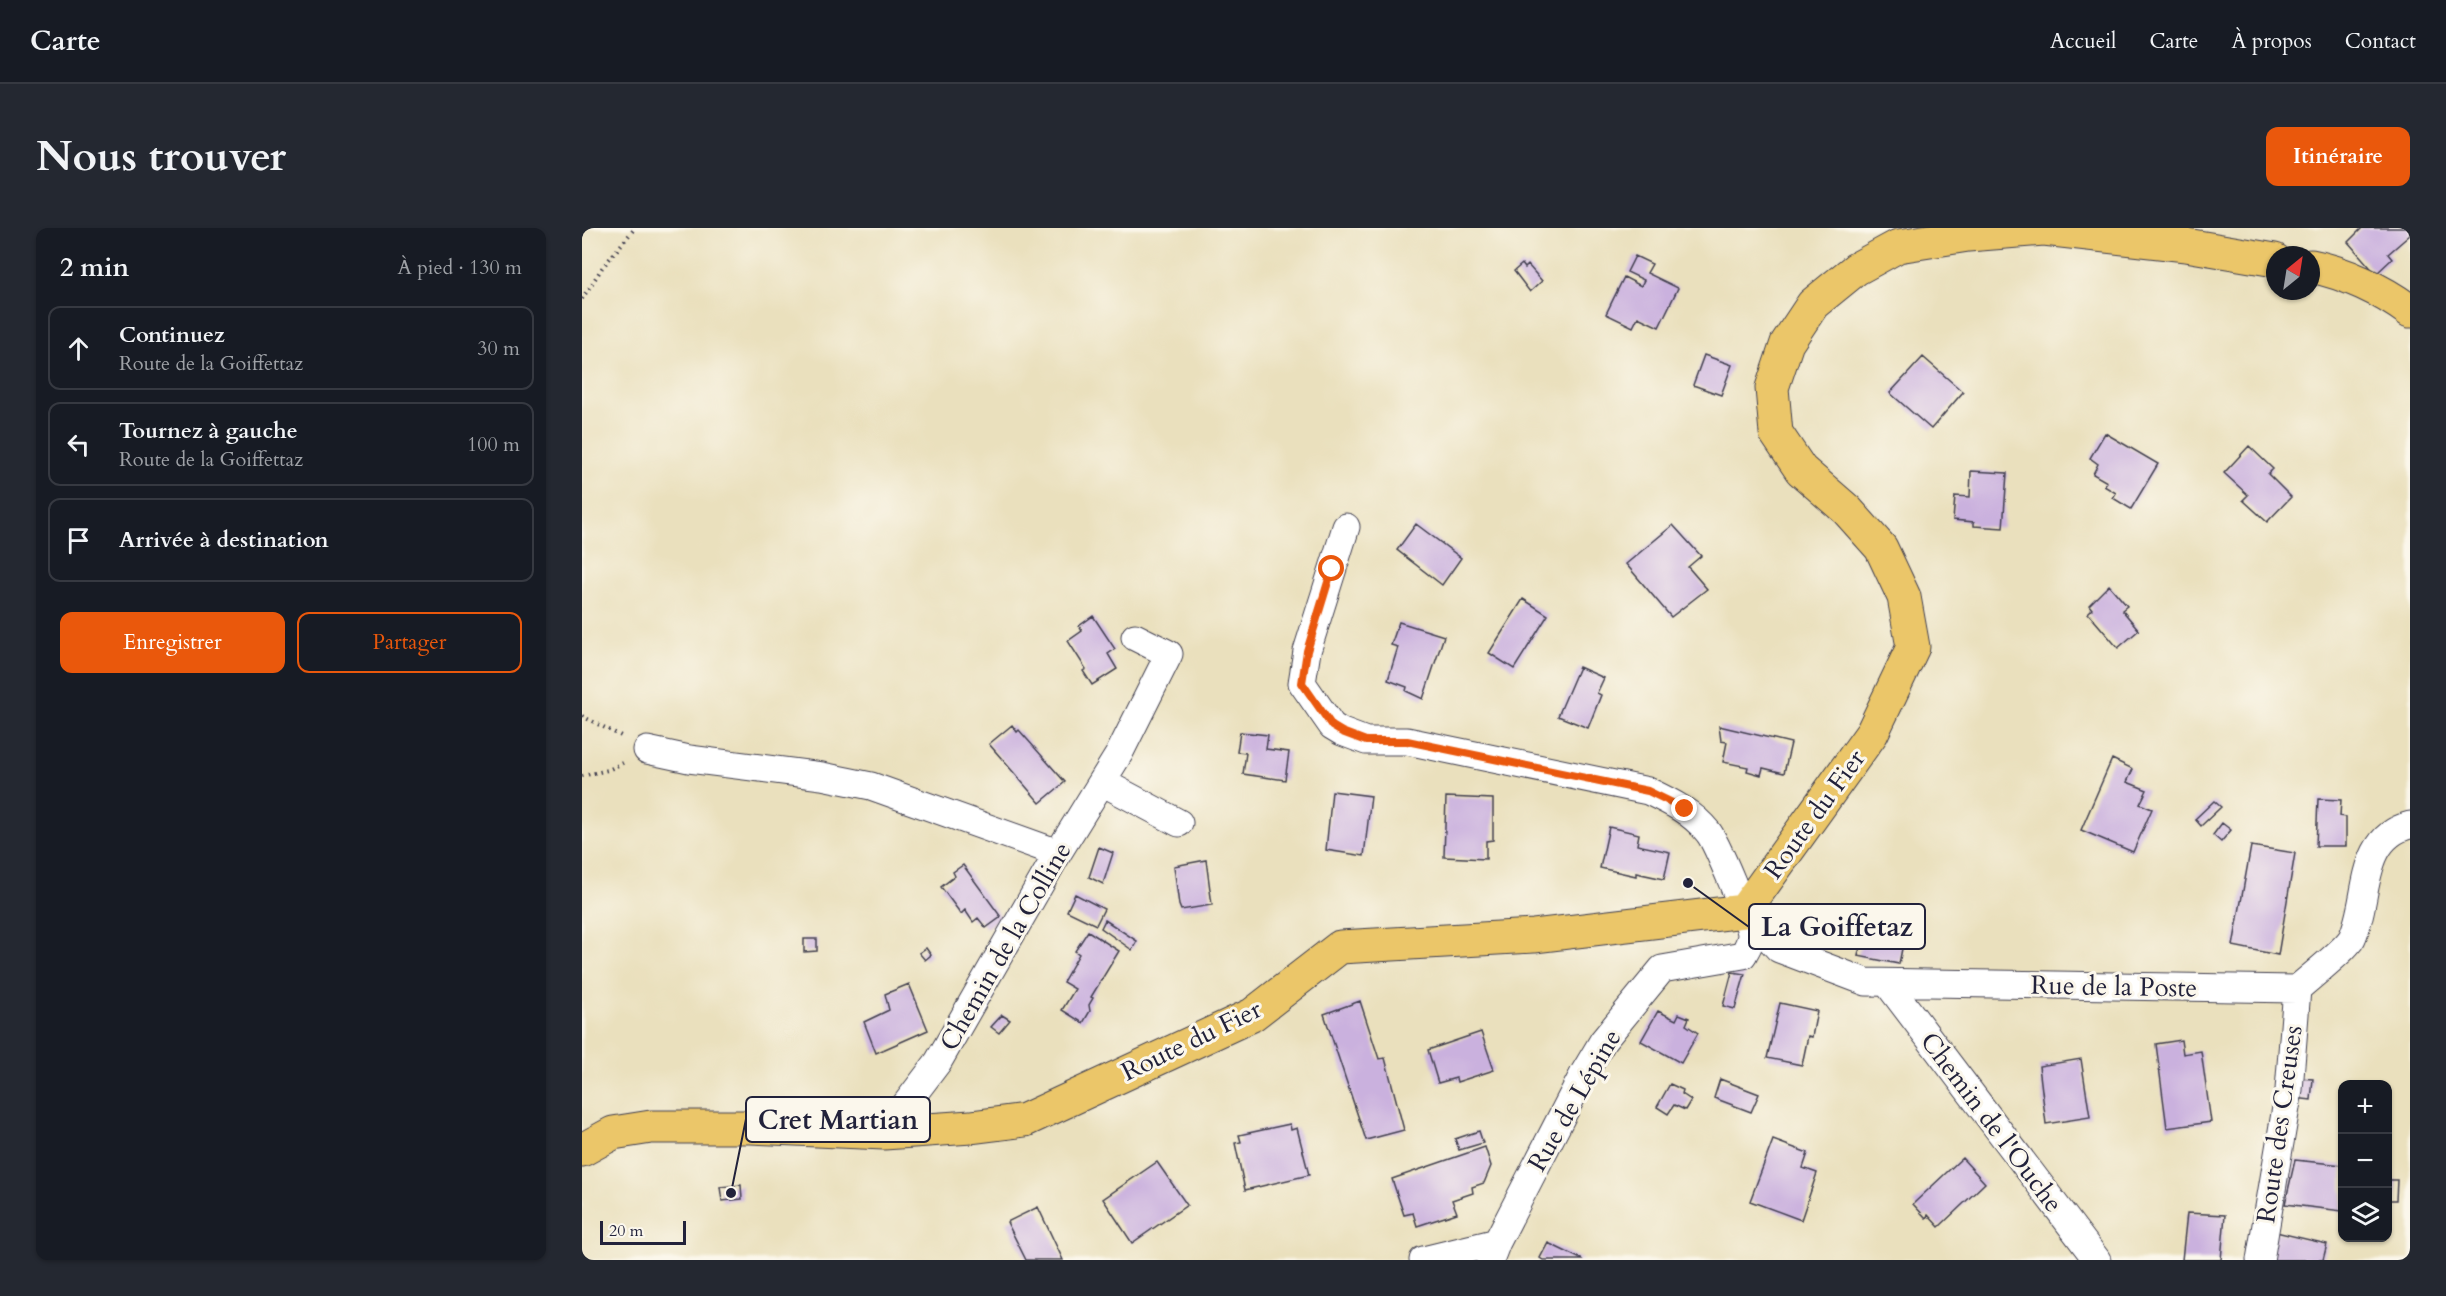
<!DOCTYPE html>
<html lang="fr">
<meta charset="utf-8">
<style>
:root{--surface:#171b24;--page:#242831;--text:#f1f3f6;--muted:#9ea1a6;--line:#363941;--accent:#ea580c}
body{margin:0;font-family:Cardo,serif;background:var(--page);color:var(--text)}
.controls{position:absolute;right:18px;bottom:18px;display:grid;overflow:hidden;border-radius:12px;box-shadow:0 2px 4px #0004}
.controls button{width:54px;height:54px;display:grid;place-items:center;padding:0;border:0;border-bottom:2px solid var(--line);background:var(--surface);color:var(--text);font:30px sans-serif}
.compass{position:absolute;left:1684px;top:18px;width:54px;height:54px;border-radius:50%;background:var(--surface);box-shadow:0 2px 4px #0004;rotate:30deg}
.scale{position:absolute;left:18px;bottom:15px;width:86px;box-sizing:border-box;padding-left:6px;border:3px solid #22223b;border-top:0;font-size:16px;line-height:21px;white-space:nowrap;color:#22223b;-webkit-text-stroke:4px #fbf7ec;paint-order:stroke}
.stop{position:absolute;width:18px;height:18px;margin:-14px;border:4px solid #ea580c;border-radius:50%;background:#fff}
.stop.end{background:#ea580c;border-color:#fff;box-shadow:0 2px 6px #0008}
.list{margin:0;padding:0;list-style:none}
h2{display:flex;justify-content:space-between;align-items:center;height:78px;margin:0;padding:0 24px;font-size:26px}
h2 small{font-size:20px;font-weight:400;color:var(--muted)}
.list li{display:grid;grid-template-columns:39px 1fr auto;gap:18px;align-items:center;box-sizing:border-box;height:84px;margin:0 12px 12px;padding:0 12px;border:2px solid var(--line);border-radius:12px}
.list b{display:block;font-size:22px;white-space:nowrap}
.list p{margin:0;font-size:20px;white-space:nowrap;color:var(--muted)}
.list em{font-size:20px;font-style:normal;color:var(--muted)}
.actions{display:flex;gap:12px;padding:18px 24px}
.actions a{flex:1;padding:14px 0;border:2px solid var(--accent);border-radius:12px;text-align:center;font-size:21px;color:var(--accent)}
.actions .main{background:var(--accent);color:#fff}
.icon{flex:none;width:33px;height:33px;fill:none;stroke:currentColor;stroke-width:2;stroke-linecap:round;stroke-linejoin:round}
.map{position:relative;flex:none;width:1828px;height:1032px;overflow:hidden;border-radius:12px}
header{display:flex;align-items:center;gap:36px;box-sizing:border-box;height:84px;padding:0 30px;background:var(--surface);border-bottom:2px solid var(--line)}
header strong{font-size:28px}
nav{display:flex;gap:33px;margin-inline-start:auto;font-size:21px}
.intro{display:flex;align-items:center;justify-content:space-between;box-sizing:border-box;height:144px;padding:0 36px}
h1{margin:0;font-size:42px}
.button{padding:15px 27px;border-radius:12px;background:var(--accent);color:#fff;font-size:21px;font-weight:700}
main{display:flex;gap:36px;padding:0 36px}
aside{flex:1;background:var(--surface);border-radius:12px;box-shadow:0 2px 4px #0004}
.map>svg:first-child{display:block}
</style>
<header>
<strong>Carte</strong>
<nav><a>Accueil</a><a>Carte</a><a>À propos</a><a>Contact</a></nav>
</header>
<div class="intro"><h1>Nous trouver</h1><a class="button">Itinéraire</a></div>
<main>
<aside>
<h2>2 min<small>À pied · 130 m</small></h2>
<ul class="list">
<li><svg class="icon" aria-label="ahead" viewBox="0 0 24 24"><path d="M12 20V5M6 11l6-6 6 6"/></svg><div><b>Continuez</b><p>Route de la Goiffettaz</p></div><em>30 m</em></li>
<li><svg class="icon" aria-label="left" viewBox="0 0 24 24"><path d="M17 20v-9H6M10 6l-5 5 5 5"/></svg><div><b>Tournez à gauche</b><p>Route de la Goiffettaz</p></div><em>100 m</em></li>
<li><svg class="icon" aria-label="arrive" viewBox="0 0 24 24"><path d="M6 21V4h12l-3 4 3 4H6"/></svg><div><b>Arrivée à destination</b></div></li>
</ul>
<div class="actions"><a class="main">Enregistrer</a><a>Partager</a></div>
</aside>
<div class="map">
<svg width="1828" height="1032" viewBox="0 0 1828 1032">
<rect width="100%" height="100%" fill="#fbf7ec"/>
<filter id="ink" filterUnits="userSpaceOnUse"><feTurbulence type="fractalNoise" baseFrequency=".0167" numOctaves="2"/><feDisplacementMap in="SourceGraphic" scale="12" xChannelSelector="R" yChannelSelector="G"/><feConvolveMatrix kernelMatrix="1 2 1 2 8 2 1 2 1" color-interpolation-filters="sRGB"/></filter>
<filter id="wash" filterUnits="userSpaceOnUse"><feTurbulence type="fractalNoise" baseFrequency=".008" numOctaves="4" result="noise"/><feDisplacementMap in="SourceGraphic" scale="24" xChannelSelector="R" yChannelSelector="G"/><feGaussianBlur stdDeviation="1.35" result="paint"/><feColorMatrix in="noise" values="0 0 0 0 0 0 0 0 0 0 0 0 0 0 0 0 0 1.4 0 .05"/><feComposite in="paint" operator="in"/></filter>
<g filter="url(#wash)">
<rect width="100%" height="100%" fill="#eae0bd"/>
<g id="blocks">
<path fill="#cab1de" d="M1780 0H1828V7L1806 26 1810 31 1794 46 1766 14Z
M1053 28 1070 36 1065 45 1096 60 1077 99 1056 89 1051 99 1024 86 1042 49 1059 58 1062 52 1045 44Z
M940 36 943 40 946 37 960 53 948 64 932 43Z
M1122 127 1150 137 1139 167 1111 157Z
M1341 129 1381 164 1349 201 1308 165Z
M1523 205 1576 236 1549 281 1531 270 1534 265 1522 258 1525 254 1511 246 1516 236 1508 230Z
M1667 218 1691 241 1686 246 1709 269 1685 294 1661 272 1666 267 1642 245Z
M1389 243 1425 245 1421 300 1392 298V294L1371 292 1373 268 1388 269Z
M834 296 879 330 860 357 815 322Z
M1091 297 1119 328 1106 339 1125 361 1089 389 1044 336Z
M1527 357 1545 378 1540 382 1557 402 1536 420 1506 385 1510 381 1507 377Z
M941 371 966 387 932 441 907 425Z
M511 388 533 421 526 426 535 441 510 457 501 443 504 441 486 413 500 403 497 398Z
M817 394 862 408 841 471 824 463 825 459 806 452 816 419 809 417Z
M997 439 1022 450 1015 465 1019 467 1006 500 976 488Z
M430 497 435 504 437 502 483 554 458 575 407 516Z
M1137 498 1209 515 1202 545 1181 540 1179 547 1165 543 1166 539 1141 534 1145 514 1139 513Z
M658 504 686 507 684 521 707 524 703 552 661 546 664 525 655 524Z
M1530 531 1551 541 1545 554 1565 562 1558 576 1570 581 1551 624 1499 602Z
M750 563 789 568 782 628 744 622Z
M864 569 911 571V612L904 613V631L862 629Z
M1736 571 1759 572 1758 588 1764 589V618H1734Z
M1632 573 1639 579 1619 598 1613 591Z
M1640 595 1649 602 1639 614 1631 607Z
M1027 599 1057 606 1055 617 1088 624 1082 651 1054 645V648L1018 640Z
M1669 618 1713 625 1696 727 1651 718Z
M517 619 531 625 521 656 507 649Z
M624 632 630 677 599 682 597 677 592 638Z
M381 637 419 689 404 700 396 690 391 694 383 682 379 686 359 659 373 648 371 644Z
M493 666 522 681 514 697 485 683Z
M1281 680 1326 690 1317 736 1276 728 1283 697H1277Z
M523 692 555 713 550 722 519 700Z
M506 703 537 723 509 769 511 770 507 777 508 783 501 795 480 782 493 761 481 754 497 726 493 723Z
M222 711H235V723L222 724Z
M344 720 349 727 343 732 337 725Z
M1150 744 1163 746 1153 781 1141 778Z
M327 756 346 802 294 825 282 794 307 782 303 766Z
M778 773 797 831 803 830 822 902 784 912 742 786Z
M1198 775 1235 783 1230 809 1226 808 1220 837 1185 830Z
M1076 783 1094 792 1097 786 1107 790 1104 797 1116 805 1099 835 1059 813Z
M420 787 428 792 417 805 409 799Z
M899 804 912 842 875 854 874 850 856 855 846 822Z
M1599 812 1601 826 1619 823 1629 894 1585 900 1574 816Z
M1499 831 1508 889 1464 896 1457 838Z
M1715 850 1731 851 1729 872 1713 870Z
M1138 851 1177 866 1169 884 1132 870Z
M1088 856 1101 862 1100 866 1109 872 1103 882 1092 877 1086 886 1075 879Z
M708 896 709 902 715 900 727 947 663 962 653 915 659 914 657 907Z
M897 903 901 915 877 922 873 911Z
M1191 912 1226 925 1221 940 1235 945 1219 992 1168 973Z
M903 919 909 938 902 955 890 959 891 965 870 972 875 985 835 998 831 985 822 987 810 951Z
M1380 930 1403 955 1357 999 1346 987 1344 990 1331 976Z
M1713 932 1760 937V983L1703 976Z
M575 934 605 977 550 1015 521 971Z
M1806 952H1815L1814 972H1806Z
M159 957 160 971 140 973 138 959Z
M456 979 481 1032H444L425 994Z
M1605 985 1643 987 1639 1032H1600Z
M1694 1004 1745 1016 1741 1032H1686Z
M966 1015 1001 1032H961L958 1030Z"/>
</g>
</g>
<g filter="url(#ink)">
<use href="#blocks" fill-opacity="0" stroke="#403e4e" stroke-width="1.5"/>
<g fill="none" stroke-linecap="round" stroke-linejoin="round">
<defs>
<path id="minor" d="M764 299 725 423 720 455 750 498 760 504 784 513H825L1066 563C1089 574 1110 584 1126 604 1134 613 1168 695 1169 706 1169 714 1165 720 1161 727L1080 741 1021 813 1002 845 915 1014 908 1032
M65 522 107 531 240 548 289 558 476 625
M520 554 597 595
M1163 684 1197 721 1284 754 1715 761C1726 751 1764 721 1770 710 1788 672 1776 610 1828 597
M1306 756 1515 1032
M302 905 356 834 476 625 537 526 587 426 553 409
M841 1032 915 1014
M1678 1032 1707 862 1715 761"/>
<path id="major" d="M1729 38C1764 45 1800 62 1828 83
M0 922 31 905 69 899H169L302 905 389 899 443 892 670 787 758 719 952 708 1162 683 1290 505 1331 419 1322 369 1299 320 1265 282 1219 242 1194 205 1190 160 1205 115 1231 76 1274 41 1316 18 1386 7 1462 1 1604 17 1693 32"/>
</defs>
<use href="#minor" stroke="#403e4e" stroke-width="29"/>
<use href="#major" stroke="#403e4e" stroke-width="35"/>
<path stroke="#403e4e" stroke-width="4" stroke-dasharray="1.5 4.5" stroke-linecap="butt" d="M0 71 20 40 53 0
M0 488 41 509
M0 548 26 542 41 535"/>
<use href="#minor" stroke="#fff" stroke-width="27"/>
<use href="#major" stroke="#ebc669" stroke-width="33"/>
</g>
</g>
<g fill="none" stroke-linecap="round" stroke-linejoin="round" filter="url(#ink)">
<path stroke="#ea580c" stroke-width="8" d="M750 341 725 423 720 455 750 498 760 504 784 513H825L1066 563 1103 581"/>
</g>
<g text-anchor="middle" stroke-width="6" stroke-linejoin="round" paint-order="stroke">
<g font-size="26" fill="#22223b" stroke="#fbf7ec">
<text transform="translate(1232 586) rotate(-54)" y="9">Route du Fier</text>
<text transform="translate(423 718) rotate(-60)" y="9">Chemin de la Colline</text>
<text transform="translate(1532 758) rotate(1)" y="9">Rue de la Poste</text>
<text transform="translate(609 812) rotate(-26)" y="9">Route du Fier</text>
<text transform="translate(992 872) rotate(-60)" y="9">Rue de Lépine</text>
<text transform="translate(1410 894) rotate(53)" y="9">Chemin de l'Ouche</text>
<text transform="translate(1697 896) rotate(-82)" y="9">Route des Creuses</text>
</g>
</g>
<path fill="none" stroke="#22223b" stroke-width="2" d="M1106 655L1167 699M149 965L164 891"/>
<g fill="#22223b" stroke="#fbf7ec" stroke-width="2">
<circle cx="1106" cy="655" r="6"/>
<circle cx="149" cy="965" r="6"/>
</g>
<g fill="#fbf7ec" stroke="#22223b" stroke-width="2">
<rect x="1167" y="676" width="176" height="45" rx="6"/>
<rect x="164" y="869" width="184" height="45" rx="6"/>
</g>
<g font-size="27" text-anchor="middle" font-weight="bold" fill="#22223b">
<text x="1255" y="708">La Goiffetaz</text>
<text x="256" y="901">Cret Martian</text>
</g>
</svg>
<div class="controls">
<button>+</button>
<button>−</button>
<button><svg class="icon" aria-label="layers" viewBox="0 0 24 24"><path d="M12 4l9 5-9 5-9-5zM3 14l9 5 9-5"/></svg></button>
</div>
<svg class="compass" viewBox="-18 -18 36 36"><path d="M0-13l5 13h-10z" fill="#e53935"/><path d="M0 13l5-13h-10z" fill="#9ea1a6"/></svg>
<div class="scale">20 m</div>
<div class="stop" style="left:750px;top:341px"></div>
<div class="stop end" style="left:1103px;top:581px"></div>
</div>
</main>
